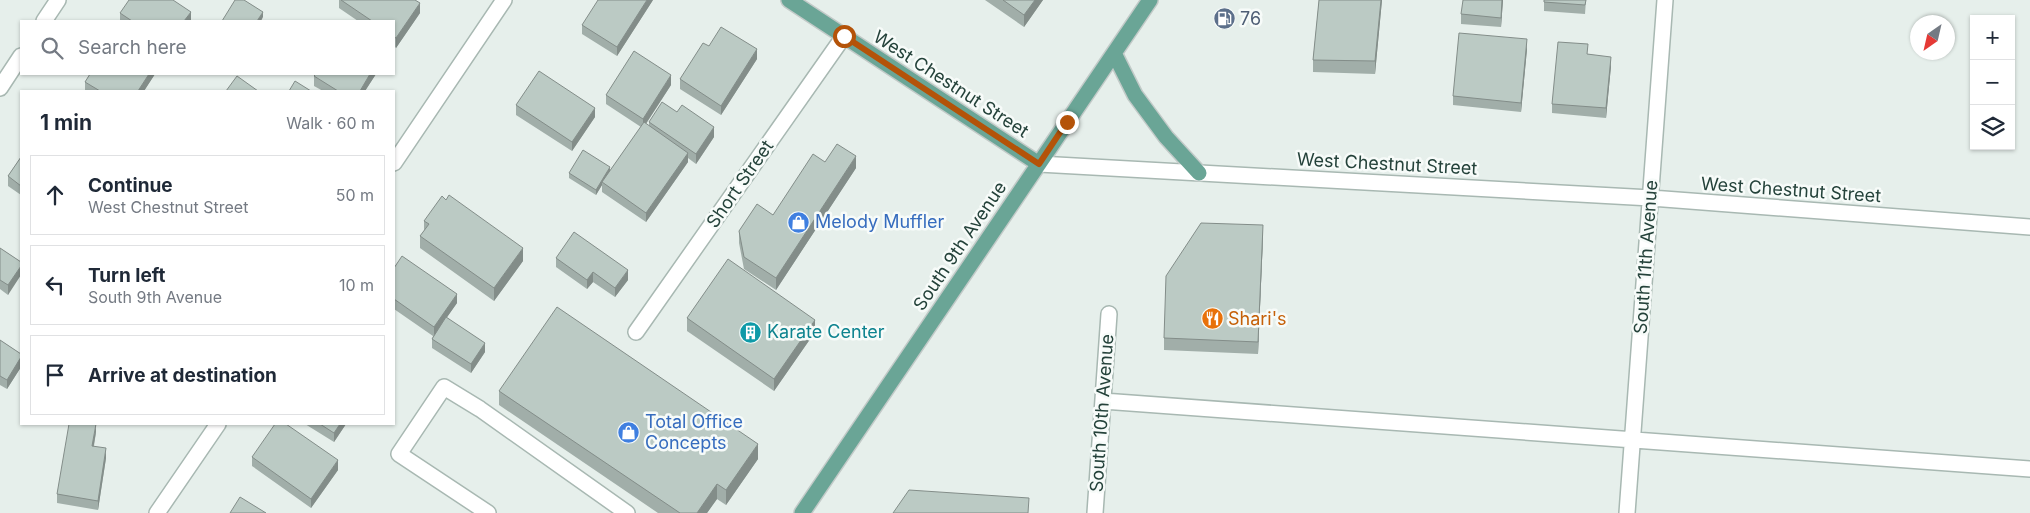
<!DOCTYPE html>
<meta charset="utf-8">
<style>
:root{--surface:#fff;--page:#f2f2f3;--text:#1f2937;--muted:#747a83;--line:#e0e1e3}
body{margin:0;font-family:Inter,sans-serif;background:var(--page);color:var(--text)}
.controls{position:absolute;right:15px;top:15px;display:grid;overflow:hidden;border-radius:0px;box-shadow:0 1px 4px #0004}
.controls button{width:45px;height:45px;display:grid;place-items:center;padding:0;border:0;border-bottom:1px solid var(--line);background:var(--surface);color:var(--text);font:25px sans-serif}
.compass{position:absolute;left:1910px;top:15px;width:45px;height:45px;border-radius:50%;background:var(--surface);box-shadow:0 1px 4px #0004;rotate:214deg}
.stop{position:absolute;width:15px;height:15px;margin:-11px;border:4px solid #b45309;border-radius:50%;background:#fff}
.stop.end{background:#b45309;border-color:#fff;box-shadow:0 1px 5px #0008}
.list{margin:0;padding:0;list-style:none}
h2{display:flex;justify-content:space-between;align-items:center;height:65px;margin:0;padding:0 20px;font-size:21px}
h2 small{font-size:16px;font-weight:400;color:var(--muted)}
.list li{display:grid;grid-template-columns:32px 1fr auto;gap:15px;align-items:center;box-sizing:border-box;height:80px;margin:0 10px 10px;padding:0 10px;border:1px solid var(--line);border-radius:0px}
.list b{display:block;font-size:19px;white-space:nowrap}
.list p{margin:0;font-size:16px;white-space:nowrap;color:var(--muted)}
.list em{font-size:16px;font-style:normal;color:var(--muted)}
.icon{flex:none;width:28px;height:28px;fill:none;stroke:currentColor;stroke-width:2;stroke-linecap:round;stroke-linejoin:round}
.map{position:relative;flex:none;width:2030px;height:513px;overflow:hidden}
.search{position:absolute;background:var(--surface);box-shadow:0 1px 4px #0004;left:20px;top:20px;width:375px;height:55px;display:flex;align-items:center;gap:12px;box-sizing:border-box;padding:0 18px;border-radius:0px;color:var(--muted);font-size:19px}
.panel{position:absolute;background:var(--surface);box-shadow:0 1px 4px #0004;left:20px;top:90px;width:375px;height:335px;border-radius:0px}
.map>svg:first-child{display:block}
</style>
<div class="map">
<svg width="2030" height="513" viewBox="0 0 2030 513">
<rect width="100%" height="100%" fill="#e6efeb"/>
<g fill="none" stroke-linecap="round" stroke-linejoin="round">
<defs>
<path id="minor" d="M44 21 58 0
M0 88 21 56
M394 163 504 0
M1039 164 1651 198 2030 227
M636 332 844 36
M1103 401 2030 469
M157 513 218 424
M488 513 399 454 444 387 480 409 627 513
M1095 513 1109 314
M1627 513 1665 0"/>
<path id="major" d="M789 0 1039 164
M1114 53 1135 95 1166 137 1199 173
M802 513 1150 0"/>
</defs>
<use href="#minor" stroke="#a8b8b2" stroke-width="18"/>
<use href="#major" stroke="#c2cac8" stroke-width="18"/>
<use href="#minor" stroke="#fff" stroke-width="15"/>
<use href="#major" stroke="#6aa596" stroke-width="15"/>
</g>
<path fill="#a1aea9" d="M339 0H415L420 13 396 48 394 46V21H358L339 8Z
M653 0 617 56 582 34V25Z
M985 0H1043L1024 27Z
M1319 0H1382L1375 74 1313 72V60Z
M1503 0 1501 27 1461 24V14Z
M1544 0H1586L1585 14 1544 11Z
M191 12V21H120V13Z
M709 46 757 59 721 115 680 89V79Z
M1527 49 1521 112 1453 105V96Z
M1588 54 1611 66 1606 118 1552 113V104Z
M90 74H155L144 91H85V82Z
M376 74 365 91H323L314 86V76Z
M671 85 646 124 649 126V122L677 112 714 137 696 164 688 158V162L646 222 602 192V185L596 195 569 178V173L610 171 641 127 606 104V95Z
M516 105 595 117 572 151 516 115Z
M21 157V195L8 186V176Z
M825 162 856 168 776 290 744 269 739 243V231L773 215Z
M446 200 523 261 494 301 420 248V236L424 231V221Z
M1263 237 1258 354 1164 350V338Z
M0 248 21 262 8 295 0 289Z
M556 258 628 280 615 297 593 282 587 289 556 267Z
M394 268 457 303 446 318 485 352 471 373 432 348V339L433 336 394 309Z
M687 318 815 332 774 391 687 331Z
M0 340 21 354V367L7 389 0 385Z
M499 391 758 459 726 505 717 499 707 513H658L499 405Z
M305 424H346L334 442Z
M96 432 94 446 106 458 98 510 57 503V494Z
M252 457 338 470 311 508 252 466Z"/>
<path fill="#838d89" d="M647 0H653L617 56V47Z
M1035 0H1043L1024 27V15Z
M1381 0H1382L1375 74V61Z
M1502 0H1503L1501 27V18Z
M420 3V13L396 48V38Z
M191 12V21H184Z
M263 12V17L261 21H257Z
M1527 39V49L1521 112V103Z
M757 49V59L721 115V106Z
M1611 57V66L1606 118V108Z
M149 74H155L144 91H138Z
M370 74H376L365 91H360Z
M671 75V85L643 128V119Z
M595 108V117L572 151V142Z
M714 127V137L696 164V154Z
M688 153V162L646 222V213Z
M856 156V168L776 290V278Z
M610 167V172L602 182V185L596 195V190Z
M1263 225V237L1258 354V342Z
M523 248V261L494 301V288Z
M21 266V275L8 295V285Z
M628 270V280L615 297V288Z
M593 272V282L587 289V280Z
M457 294V303L434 336V327Z
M815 320V332L774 391V379Z
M485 343V352L471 373V364Z
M21 357V367L7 389V380Z
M96 424V432L92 455V446Z
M340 424H346L334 442V433Z
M758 444V459L726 505V490Z
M106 448V458L98 510V501Z
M338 460V470L311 508V499Z
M717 484V499L707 513H697Z"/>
<path fill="#bbcac4" stroke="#838d89" d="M129 0H173L191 12 184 21H132L120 13Z
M235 0H244L263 12 257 21H222Z
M341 0H415L420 3 396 38 394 37V21H372Z
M598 0H647L617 47 582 25Z
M1003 0H1035L1024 15Z
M1319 0H1381L1375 61 1313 60Z
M1463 0H1502L1501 18 1461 14Z
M1544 0H1586L1585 5 1544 2Z
M721 27 757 49 721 106 680 79 703 43 709 46Z
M1459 33 1527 39 1521 103 1453 96Z
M1558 42 1588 44 1587 54 1611 57 1606 108 1552 104Z
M634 51 671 75 643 119 606 95Z
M539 71 595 108 572 142 516 105Z
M90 74H149L138 91H100L85 82Z
M316 74H370L360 91H338L314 76Z
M237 76 258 91H226Z
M295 81 311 91H289Z
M662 102 677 112 682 105 714 127 696 154 649 122Z
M644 122 688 153 646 213 602 182Z
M837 144 856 156 776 278 744 257 739 231 757 204 773 215 813 154 825 162Z
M583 150 610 167 596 190 569 173Z
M21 157V186L8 176Z
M449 195 523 248 494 288 420 236 429 224 424 221 442 196 446 200Z
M1201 223 1263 225 1258 342 1164 338 1166 276Z
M574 232 628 270 615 288 593 272 587 280 556 258Z
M0 248 21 262V266L8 285 0 280Z
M402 256 457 294 434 327 394 299V268Z
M728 259 815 320 774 379 687 318Z
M557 307 758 444 726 490 717 484 697 513H680L499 391Z
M446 317 485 343 471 364 432 339Z
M0 340 21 354V357L7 380 0 376Z
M69 424H96L92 446 106 448 98 501 57 494Z
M275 424H286L338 460 311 499 252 457Z
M320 424H340L334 433Z
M909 490 1029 498 1028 513H893Z
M240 497 266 513H230Z"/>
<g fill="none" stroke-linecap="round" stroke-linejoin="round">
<path stroke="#b45309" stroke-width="6" d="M844 36 1039 164 1067 122"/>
</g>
<defs>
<symbol id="fuel-disc" viewBox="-11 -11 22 22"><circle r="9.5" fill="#5c6f8a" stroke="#f7fbf9"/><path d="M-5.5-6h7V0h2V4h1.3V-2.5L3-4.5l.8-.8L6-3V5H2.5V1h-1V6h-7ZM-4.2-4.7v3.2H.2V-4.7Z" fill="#fff"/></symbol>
<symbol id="shop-disc" viewBox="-11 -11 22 22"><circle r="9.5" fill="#3f7fe0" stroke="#f7fbf9"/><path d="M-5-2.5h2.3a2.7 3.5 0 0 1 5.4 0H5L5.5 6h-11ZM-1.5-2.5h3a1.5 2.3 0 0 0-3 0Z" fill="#fff"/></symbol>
<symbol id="restaurant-disc" viewBox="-11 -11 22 22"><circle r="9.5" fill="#e8710a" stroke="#f7fbf9"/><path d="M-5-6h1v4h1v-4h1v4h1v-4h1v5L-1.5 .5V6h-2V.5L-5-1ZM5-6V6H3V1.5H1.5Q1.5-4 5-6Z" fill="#fff"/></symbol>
<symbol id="building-disc" viewBox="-11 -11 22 22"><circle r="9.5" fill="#0f9aa8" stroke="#f7fbf9"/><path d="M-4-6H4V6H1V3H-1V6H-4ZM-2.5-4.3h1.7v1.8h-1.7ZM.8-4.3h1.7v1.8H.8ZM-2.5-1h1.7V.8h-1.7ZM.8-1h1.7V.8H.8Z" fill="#fff"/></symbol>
</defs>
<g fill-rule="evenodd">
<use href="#fuel-disc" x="1212" y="6" width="25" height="25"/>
<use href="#shop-disc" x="786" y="210" width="25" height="25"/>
<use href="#restaurant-disc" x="1200" y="306" width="25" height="25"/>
<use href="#building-disc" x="738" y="320" width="25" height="25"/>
<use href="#shop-disc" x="616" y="420" width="25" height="25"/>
</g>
<g text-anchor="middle" stroke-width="5" stroke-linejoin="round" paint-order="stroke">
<g font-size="18" fill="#4e5e75" stroke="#f7fbf9" text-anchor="start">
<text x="1240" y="25">76</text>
</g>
<g font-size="18" fill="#24423a" stroke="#f7fbf9">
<text transform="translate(951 84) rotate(33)" y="6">West Chestnut Street</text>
<text transform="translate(1387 164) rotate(3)" y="6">West Chestnut Street</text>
<text transform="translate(740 184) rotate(-55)" y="6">Short Street</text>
<text transform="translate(1791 190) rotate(4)" y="6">West Chestnut Street</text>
<text transform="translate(960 246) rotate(-56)" y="6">South 9th Avenue</text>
<text transform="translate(1646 257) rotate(-86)" y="6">South 11th Avenue</text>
<text transform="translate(1102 413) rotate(-86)" y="6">South 10th Avenue</text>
</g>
<g font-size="18" fill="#366cbe" stroke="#f7fbf9" text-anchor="start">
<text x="815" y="228">Melody Muffler</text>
<text x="645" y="428">Total Office<tspan x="645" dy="21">Concepts</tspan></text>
</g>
<g font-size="18" fill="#c56008" stroke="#f7fbf9" text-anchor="start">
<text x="1228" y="325">Shari's</text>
</g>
<g font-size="18" fill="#0d838f" stroke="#f7fbf9" text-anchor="start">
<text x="767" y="338">Karate Center</text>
</g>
</g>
</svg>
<div class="controls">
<button>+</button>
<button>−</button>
<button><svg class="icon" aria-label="layers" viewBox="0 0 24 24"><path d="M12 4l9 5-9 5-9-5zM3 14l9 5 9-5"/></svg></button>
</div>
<svg class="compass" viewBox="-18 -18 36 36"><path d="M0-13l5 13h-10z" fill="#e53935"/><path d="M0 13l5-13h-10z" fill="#747a83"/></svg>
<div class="stop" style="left:844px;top:36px"></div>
<div class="stop end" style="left:1067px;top:122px"></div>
<div class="search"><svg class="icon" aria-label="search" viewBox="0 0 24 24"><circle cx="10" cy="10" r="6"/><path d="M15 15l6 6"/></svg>Search here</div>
<section class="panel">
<h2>1 min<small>Walk · 60 m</small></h2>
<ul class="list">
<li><svg class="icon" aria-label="ahead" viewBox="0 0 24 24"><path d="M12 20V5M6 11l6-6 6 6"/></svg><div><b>Continue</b><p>West Chestnut Street</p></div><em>50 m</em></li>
<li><svg class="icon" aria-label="left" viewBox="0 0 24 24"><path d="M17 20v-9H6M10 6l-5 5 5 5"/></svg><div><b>Turn left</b><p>South 9th Avenue</p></div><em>10 m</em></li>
<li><svg class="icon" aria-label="arrive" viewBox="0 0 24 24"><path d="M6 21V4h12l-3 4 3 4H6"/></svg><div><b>Arrive at destination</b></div></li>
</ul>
</section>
</div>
